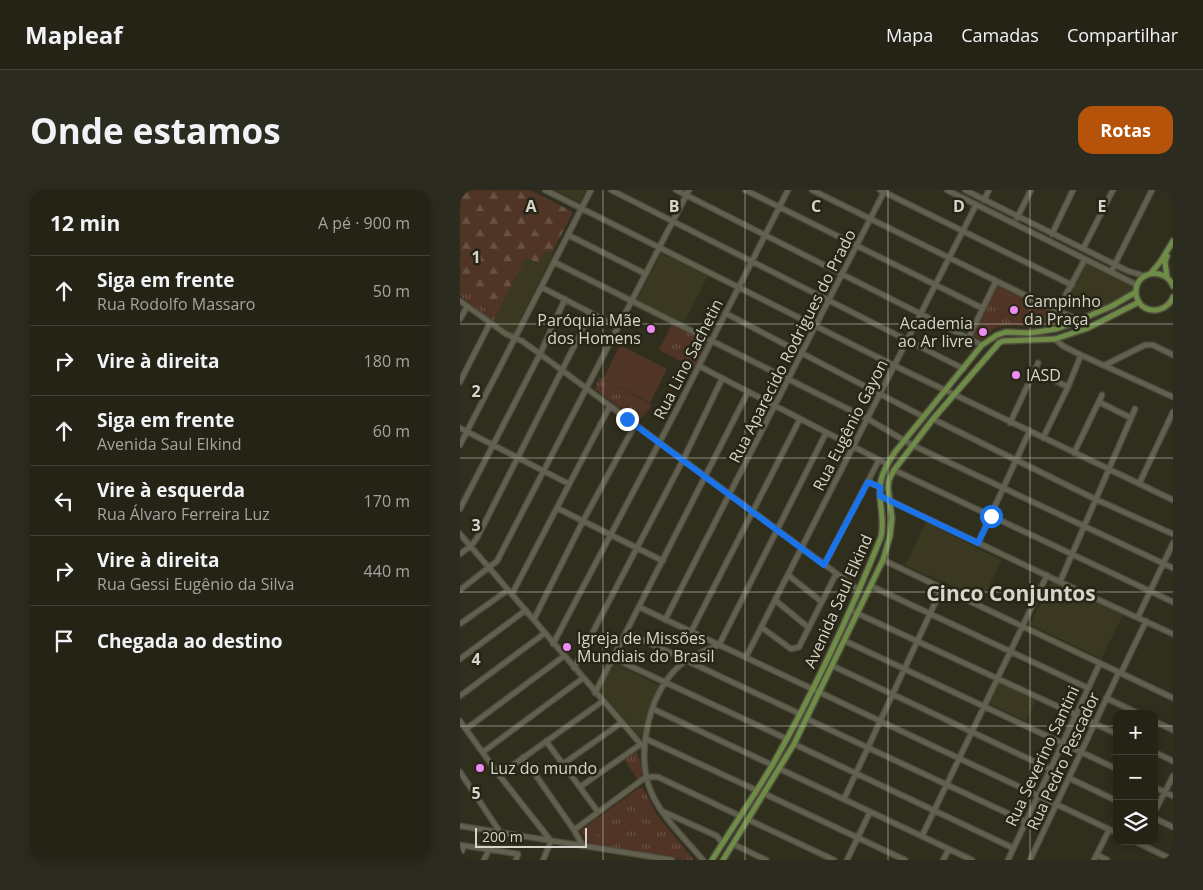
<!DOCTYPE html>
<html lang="pt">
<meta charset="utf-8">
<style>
:root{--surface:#242316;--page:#2c2b1f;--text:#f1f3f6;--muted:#a3a4a1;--line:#414035;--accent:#b45309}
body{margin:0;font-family:"Open Sans",sans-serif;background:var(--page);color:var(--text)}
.controls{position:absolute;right:15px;bottom:15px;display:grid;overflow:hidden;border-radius:10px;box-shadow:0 2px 12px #0003}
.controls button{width:45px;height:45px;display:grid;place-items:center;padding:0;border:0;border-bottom:1px solid var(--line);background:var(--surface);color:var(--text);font:25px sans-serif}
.scale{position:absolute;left:15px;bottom:12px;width:112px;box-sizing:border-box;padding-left:5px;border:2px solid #d6d5cb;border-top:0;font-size:14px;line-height:18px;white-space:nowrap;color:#d6d5cb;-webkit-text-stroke:4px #272515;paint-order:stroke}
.stop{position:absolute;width:15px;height:15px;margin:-11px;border:4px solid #1a73e8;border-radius:50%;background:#fff}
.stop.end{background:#1a73e8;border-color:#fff;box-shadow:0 1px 5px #0008}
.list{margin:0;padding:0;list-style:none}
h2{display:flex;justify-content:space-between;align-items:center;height:65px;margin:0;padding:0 20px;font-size:21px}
h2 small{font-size:16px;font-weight:400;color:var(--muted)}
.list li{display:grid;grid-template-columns:32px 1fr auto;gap:15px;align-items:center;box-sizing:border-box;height:70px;padding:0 20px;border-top:1px solid var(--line)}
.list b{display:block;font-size:19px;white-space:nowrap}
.list p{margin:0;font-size:16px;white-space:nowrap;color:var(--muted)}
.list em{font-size:16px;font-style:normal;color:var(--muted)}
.icon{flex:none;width:28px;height:28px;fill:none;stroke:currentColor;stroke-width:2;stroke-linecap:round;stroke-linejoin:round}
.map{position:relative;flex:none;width:713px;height:670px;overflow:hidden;border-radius:15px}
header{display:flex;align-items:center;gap:30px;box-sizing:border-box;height:70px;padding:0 25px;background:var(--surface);border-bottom:1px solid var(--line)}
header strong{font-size:24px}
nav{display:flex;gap:28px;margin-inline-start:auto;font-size:18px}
.intro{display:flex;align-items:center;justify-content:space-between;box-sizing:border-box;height:120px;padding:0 30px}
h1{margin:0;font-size:35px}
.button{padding:12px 22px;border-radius:15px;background:var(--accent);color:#fff;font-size:18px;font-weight:700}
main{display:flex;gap:30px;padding:0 30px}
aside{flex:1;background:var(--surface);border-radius:15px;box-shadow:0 2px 12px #0003}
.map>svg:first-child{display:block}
</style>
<header>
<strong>Mapleaf</strong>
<nav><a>Mapa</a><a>Camadas</a><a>Compartilhar</a></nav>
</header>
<div class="intro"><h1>Onde estamos</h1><a class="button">Rotas</a></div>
<main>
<aside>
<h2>12 min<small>A pé · 900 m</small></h2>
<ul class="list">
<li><svg class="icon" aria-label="ahead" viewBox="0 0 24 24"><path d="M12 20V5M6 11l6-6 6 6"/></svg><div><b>Siga em frente</b><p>Rua Rodolfo Massaro</p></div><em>50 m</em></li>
<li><svg class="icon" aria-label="right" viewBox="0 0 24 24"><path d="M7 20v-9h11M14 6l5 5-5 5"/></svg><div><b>Vire à direita</b></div><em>180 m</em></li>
<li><svg class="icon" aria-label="ahead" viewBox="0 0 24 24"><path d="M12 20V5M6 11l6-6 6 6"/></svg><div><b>Siga em frente</b><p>Avenida Saul Elkind</p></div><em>60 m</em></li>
<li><svg class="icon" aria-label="left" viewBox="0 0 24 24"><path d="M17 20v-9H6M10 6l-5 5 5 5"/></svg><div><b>Vire à esquerda</b><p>Rua Álvaro Ferreira Luz</p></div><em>170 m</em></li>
<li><svg class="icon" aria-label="right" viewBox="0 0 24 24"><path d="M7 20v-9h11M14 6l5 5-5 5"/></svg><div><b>Vire à direita</b><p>Rua Gessi Eugênio da Silva</p></div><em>440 m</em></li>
<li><svg class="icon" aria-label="arrive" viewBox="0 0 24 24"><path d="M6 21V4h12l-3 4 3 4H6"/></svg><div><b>Chegada ao destino</b></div></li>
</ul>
</aside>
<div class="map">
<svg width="713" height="670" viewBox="0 0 713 670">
<defs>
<pattern id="forest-firs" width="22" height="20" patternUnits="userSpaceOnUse" patternTransform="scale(1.25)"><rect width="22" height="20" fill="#503425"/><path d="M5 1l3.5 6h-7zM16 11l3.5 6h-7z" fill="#685043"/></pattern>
<pattern id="park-tufts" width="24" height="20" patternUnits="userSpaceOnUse" patternTransform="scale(1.25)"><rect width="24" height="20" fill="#503425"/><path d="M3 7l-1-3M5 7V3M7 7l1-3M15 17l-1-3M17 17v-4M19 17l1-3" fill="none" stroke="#685043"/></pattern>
</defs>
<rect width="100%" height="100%" fill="#302f1e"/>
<path fill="#3b3821" d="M95 0H127L120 13Z
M85 60 93 64 53 143H48L33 131 66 67Z
M201 63 248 86 224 132 180 112 178 108Z
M625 72 676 96 674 101 639 118 609 106Z
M466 332 541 370 523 410 445 375Z
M593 392 663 425 641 469 570 434 590 394Z
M153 473 198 495 186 527 181 548 140 501Z
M538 492 576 510 566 531 528 513Z"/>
<path fill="url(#forest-firs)" d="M0 0H70L113 22 92 63 85 60 78 73 66 67 33 131 0 80Z"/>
<path fill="url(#park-tufts)" d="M0 80 33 131 0 106Z
M536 93 604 127V130C583 143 551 129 534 139 530 141 527 147 524 151L512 146Z
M213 132 248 151V154L235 178 199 160Z
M139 187 192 215 179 232 135 199Z
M176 560 180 570 182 587 178 590 164 569Z
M179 598H183L197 625 234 670H222L131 655 120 641Z"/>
<path fill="#503425" d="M543 103 574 117 565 137 534 123Z
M160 155 207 179 190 213 143 189Z
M141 630 153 646 144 652 132 636Z"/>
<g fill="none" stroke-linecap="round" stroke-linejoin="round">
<defs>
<path id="minor" d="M85 0 435 176 713 310
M151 0 504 179
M216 0 522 155
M285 0 522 118
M352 0 597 121 621 130
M420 0 612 95
M487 0 677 95
M505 0 668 81 685 86
M524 10 529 0
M557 28 571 0
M592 44 613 0
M108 45 186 84
M623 59 653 0
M94 72 408 229 452 255 713 378
M651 82 692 0
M81 97 158 137
M0 111 46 144 62 151 80 164 399 400
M597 121 625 69
M265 123 464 227
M0 129 7 117
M508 149 536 91
M595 149 603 156 621 165 713 207
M645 175 685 155H693L713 165
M239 176 427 274
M575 181 608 197
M0 192 30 133
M639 212 671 228
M473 229 635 309 713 344
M550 233 578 173
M0 238 109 294
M583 248 608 197 621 165
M0 255 131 0
M614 263 642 205
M434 280 713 412
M408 292 420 297
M679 294 713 222
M420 306 600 392 713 444
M97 318 203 371
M0 319 80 164 105 109
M0 344 184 558
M518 353 569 242
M0 364 11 356 17 348 131 123
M423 370 713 508
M364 375 419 270
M328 385 362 412
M600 392 675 219
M411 396 628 498
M0 400 37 371 229 0
M52 404 150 216
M315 410 349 438
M179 417 657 643
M390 420 657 544
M678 427 713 353
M74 429 123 331 175 235
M205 430 425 0
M0 434 48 400
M301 437 331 459 339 457 376 384
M166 442 340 524
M231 442 340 229
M385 451 657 579
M93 454 217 219 328 0
M259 455 366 243
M286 467 516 15
M153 468 327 549
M0 469 66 420
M373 476 590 579
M114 478 223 270 262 189
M661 483 686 431
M135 503 288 202
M0 506 85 443
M646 508 680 524
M193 519 312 575
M347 529 566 632
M0 531 39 585 91 651 83 670
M694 531 713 540
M6 539 104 466
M186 549 296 600
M86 551 138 622
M334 554 553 658
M23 562 123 488
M694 562 713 571
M63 567 114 640 123 656
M103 574 161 533
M320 579 512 670
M0 582 40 642
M39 585 143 511
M609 588 657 611
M120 597 181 554
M694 597 713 606
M305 604 445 670
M384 609 482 398
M204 622 257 646 262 653
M694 623 713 586
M694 628 713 637
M289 630 374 670
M0 636 212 670
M114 640 186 587H198L280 626
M462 646 587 385
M674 651 713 670
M273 654 306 670
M0 655 58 664 56 670
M0 665 4 656
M637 665 647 670
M24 670 29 659
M243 670C226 650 202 627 192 604 175 567 188 507 216 479 228 467 243 461 259 455
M387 670 410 622
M483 670 489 659
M548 670 640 473
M570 670 659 482
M634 670 649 640"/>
<path id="major" d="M707 66 705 72 707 87
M691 83 701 71 713 51
M713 96C705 76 674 81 676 104 679 125 706 125 713 107
M252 670C272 638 294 606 313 574 354 501 390 424 421 347 425 330 419 315 420 299 420 285 428 273 435 262L522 155 537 145 546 142 570 143 596 139 608 135 652 116 676 102
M263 670 334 554 423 370 430 346 432 328 428 298 429 290 434 280 473 229 539 153 543 151 595 149 628 138 679 112"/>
</defs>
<use href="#minor" stroke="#4d4c3e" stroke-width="7"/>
<use href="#major" stroke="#4d4c3e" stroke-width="8"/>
<use href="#minor" stroke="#62604e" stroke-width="4.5"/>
<use href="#major" stroke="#6f8c46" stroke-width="5"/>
</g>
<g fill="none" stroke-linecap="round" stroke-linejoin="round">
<path stroke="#1a73e8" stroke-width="6" d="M167 229 364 375 408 292 420 297V306L518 353 531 326"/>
</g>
<path fill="none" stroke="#d6d5cb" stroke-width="1" stroke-opacity="0.55" d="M143 0V670M285 0V670M428 0V670M570 0V670M0 134H713M0 268H713M0 402H713M0 536H657M694 536H713"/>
<g fill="#f08bf5" stroke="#272515" stroke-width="2">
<circle cx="554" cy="120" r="5"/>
<circle cx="191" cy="139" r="5"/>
<circle cx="523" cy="142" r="5"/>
<circle cx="556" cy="185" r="5"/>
<circle cx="107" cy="457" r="5"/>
<circle cx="20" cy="578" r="5"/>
</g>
<g text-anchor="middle" stroke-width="5" stroke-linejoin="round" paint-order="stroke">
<g font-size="16" fill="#d6d5cb" stroke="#272515" text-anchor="start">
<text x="564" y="117">Campinho<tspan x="564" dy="18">da Praça</tspan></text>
<text x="181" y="136" text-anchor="end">Paróquia Mãe<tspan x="181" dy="18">dos Homens</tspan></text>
<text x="513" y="139" text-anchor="end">Academia<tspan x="513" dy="18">ao Ar livre</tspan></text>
<text x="566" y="191">IASD</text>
<text x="117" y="454">Igreja de Missões<tspan x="117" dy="18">Mundiais do Brasil</tspan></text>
<text x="30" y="584">Luz do mundo</text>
</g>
<g font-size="16" fill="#d6d5cb" stroke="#272515">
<text transform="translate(332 156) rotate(-63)" y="6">Rua Aparecido Rodrigues do Prado</text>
<text transform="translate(228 169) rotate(-63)" y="6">Rua Lino Sachetin</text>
<text transform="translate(390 235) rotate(-63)" y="6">Rua Eugênio Gayon</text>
<text transform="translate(378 411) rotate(-66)" y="6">Avenida Saul Elkind</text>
<text transform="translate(582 566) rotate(-65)" y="6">Rua Severino Santini</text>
<text transform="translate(603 571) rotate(-65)" y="6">Rua Pedro Pescador</text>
</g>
<g font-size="21" font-weight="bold" fill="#d6d5cb" stroke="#272515">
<text x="551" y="411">Cinco Conjuntos</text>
</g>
</g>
<g font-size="16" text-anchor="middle" font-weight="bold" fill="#d6d5cb" stroke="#272515" stroke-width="5" stroke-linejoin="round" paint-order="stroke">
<text x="71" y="22">A</text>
<text x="214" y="22">B</text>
<text x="356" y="22">C</text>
<text x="499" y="22">D</text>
<text x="642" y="22">E</text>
<text x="16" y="73">1</text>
<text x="16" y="207">2</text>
<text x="16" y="341">3</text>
<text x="16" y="475">4</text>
<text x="16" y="609">5</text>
</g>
</svg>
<div class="controls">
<button>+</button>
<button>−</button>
<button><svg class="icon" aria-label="layers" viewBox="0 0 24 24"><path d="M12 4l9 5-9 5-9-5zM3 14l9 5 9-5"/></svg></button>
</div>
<div class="scale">200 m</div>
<div class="stop" style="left:531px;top:326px"></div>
<div class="stop end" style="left:167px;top:229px"></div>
</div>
</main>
